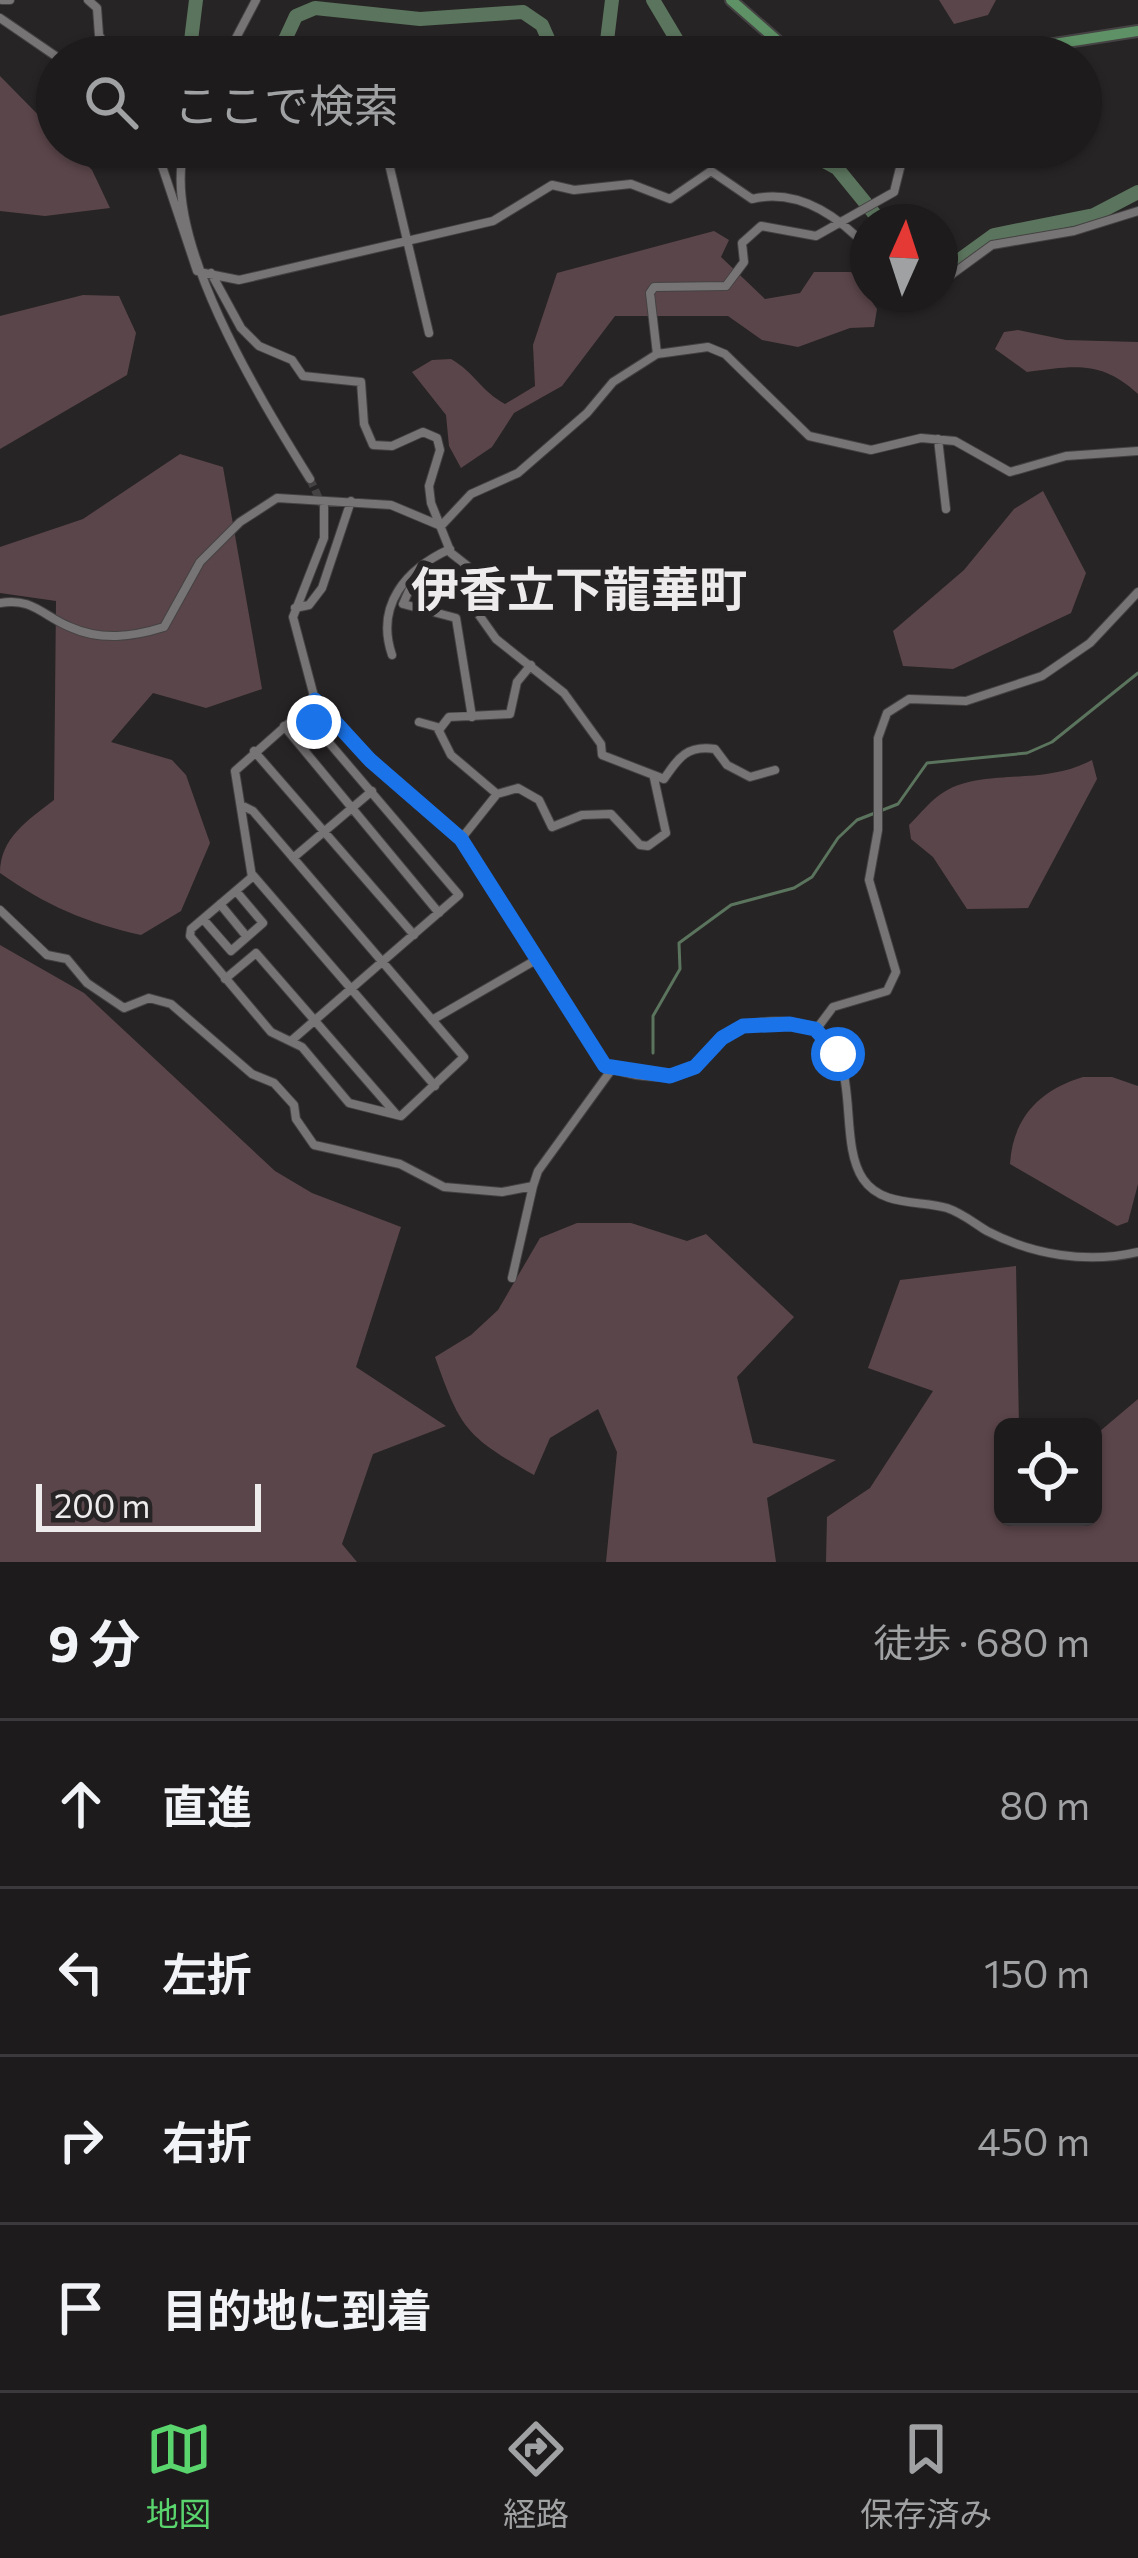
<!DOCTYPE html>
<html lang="ja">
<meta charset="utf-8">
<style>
:root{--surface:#1d1b1c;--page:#252425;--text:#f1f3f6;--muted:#a0a1a3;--line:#3b393b;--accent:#5ad56e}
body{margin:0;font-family:Commissioner,"Noto Sans JP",sans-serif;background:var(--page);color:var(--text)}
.controls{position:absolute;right:36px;bottom:36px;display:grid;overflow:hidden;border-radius:18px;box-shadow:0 3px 9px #0004}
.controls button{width:108px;height:108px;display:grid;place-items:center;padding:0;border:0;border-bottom:3px solid var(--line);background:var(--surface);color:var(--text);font:60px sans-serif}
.compass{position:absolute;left:850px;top:204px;width:108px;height:108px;border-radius:50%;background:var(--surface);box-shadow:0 3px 9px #0004;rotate:3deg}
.scale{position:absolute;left:36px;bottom:30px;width:225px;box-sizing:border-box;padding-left:12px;border:6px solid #edebeb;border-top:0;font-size:33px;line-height:42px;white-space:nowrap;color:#edebeb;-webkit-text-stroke:9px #272425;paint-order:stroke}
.stop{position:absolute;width:36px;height:36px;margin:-27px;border:9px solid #1a73e8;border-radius:50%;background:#fff}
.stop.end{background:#1a73e8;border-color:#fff;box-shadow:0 3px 12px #0008}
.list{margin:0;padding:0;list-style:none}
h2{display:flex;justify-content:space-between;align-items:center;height:156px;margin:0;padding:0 48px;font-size:51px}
h2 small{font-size:39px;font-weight:400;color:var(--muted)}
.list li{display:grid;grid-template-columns:78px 1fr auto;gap:36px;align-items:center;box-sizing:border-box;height:168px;padding:0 48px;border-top:3px solid var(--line)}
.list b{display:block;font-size:45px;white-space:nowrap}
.list em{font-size:39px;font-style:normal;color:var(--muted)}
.icon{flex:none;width:66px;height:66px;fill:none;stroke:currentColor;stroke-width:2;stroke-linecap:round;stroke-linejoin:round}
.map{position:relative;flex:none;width:1138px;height:1562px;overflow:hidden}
.search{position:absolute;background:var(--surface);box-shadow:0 3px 9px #0004;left:36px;right:36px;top:36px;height:132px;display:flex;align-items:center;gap:30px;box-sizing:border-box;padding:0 42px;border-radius:66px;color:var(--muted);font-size:45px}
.sheet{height:828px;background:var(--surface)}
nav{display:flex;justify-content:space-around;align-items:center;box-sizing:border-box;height:168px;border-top:3px solid var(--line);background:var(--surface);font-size:33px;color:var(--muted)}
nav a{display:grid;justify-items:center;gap:6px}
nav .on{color:var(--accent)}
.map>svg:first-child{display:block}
</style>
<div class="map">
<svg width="1138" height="1562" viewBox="0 0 1138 1562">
<rect width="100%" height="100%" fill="#272425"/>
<path fill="#5a454a" d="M939 0H996L988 15 954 24Z
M0 76 57 134V147H69L92 170 110 208 45 216 0 211Z
M714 231 729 240 721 257 765 299 800 293 814 272H851L877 309 874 327 850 328 798 347 762 340 728 316H615L562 386 514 413 492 447 461 468 449 446 446 415 412 372 432 360 451 359C474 372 481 391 505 404L535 386 533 345 557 273Z
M83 295 119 296 136 333 127 375 0 449V316Z
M1018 330 1066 340 1138 342V394C1101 360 1075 366 1027 372L995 349 1004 332Z
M180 454 223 467 262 689 206 708 153 693 111 742 172 760 186 775 210 843 181 911 141 935C87 923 45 905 0 873 0 838 28 820 54 800L56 601 0 593V547L83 519Z
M1043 491 1086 573 1071 613 953 669 903 666 893 631 964 570 1014 509Z
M1092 760 1097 779 1028 908 967 909 933 857 911 839 909 825C920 814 932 799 944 792 985 767 1042 787 1092 760Z
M0 945 84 993 275 1171 312 1193 401 1227 356 1367 446 1426 373 1454 342 1544 357 1562H0Z
M1083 1077H1112L1138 1086V1184L1128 1222 1117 1226 1010 1164C1013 1117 1040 1090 1083 1077Z
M577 1223H631L687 1241 706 1234 794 1317 737 1377 753 1443 836 1460 767 1498 776 1562H606L617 1452 598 1409 550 1438 534 1475C466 1436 461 1430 435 1357L471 1335 498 1310 540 1238Z
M1016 1266 1019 1427H1003V1517H1093V1437L1138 1399V1562H826L827 1517 870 1488 933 1391 868 1368 900 1280Z"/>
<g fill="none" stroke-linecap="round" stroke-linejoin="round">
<path stroke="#5b745d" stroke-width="3" d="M653 1053V1016L680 969 679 943 731 905 794 888 812 877 838 838 857 820 898 804 927 763 1027 753 1052 742 1138 673"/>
<path stroke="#5b745d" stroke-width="14" d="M653 0 687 57
M189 57 196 0
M277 57 296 16 315 8 420 19 523 12 542 25 556 57
M605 57 612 0
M798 147 837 168 881 222
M940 274 994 235 1094 215 1138 192"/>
<path stroke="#454243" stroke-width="8" stroke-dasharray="8 4" stroke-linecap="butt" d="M310 479 322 505"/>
<defs>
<path id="minor" d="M2 0H10
M88 0 97 8 99 35 111 57
M0 18 57 57
M226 57 256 0
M144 147 162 166 197 271
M185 147C158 236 264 405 310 479
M385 147 429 333
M204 273 239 280 493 221 552 185 574 190 631 184 670 199 711 171 752 199C798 188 837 215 868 248
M211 273 241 328 259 346 292 360 303 376 361 382 364 424 373 445 392 446 423 432 437 438 440 450 429 486 431 503 451 553 470 568 479 615 496 639 564 693 601 744 602 755 664 779C679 757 687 745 715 749L727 765 750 777 775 770
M940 283 992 245 1074 231 1138 211
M657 354 708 347 725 354 809 436 871 450 921 438 955 441 1010 472 1066 456 1138 451
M938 439 946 509
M324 507V538L293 617 315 700 370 760 455 832 605 1066C627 1075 663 1082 686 1072 701 1066 708 1053 719 1041 740 1019 787 1016 814 1029 864 1052 836 1139 863 1179 882 1207 920 1200 947 1208 962 1213 974 1223 987 1231 1033 1255 1087 1264 1138 1252
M419 568 403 604 456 618 472 717
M0 603C32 597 43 616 70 627 101 641 132 637 164 627L200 562 240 522 277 498 391 505 441 526 471 494 518 473 587 413 613 382 657 354 650 293 654 287 726 286 744 262 742 243 761 226 816 236 894 192 901 164 914 147
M295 608 309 605 322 588 351 501
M392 655C375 605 406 569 450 549
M419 722 437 727 451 755 497 794
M284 726 439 913
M439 730 449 717 510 714 517 682 531 665
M254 751 414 935
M241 805 253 811 464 1057 401 1116 349 1103 302 1047 271 1032 190 936 191 929 252 877 235 771 315 700
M461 839 497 794 518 788 539 800 552 827 582 815 611 814 640 845 648 846 666 833 654 778
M293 858 372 791
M252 874 435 1086
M220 904 247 937
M0 910 47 955 67 959 87 983 124 1008 149 998 171 1004 252 1074 274 1083 294 1105 296 1119 314 1145 400 1164 444 1187 502 1192 533 1186 538 1171 612 1069
M203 919 231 951 263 923 236 891
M225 979 256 953 396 1114
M432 1020 534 961
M818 1027 833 1007 887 991 896 972 869 880 878 830V738L887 713 909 699 966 701 1042 676 1090 643 1138 592
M291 1041 459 895 302 711
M512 1278 533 1186"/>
<path id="major" d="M731 0 796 57
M970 57 1138 31"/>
</defs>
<use href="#minor" stroke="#454243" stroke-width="10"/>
<use href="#major" stroke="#454243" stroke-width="14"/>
<use href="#minor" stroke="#777475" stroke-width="8"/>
<use href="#major" stroke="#5e9165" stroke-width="10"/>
</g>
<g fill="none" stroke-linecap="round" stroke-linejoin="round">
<path stroke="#1a73e8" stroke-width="15" d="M314 722 302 711 315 700 370 760 461 839 605 1066 670 1076 695 1067 722 1038 743 1026 790 1024 815 1029 838 1054"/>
</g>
<g text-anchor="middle" stroke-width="12" stroke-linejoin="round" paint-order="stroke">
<g font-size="48" font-weight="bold" fill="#edebeb" stroke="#272425">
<text x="579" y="607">伊香立下龍華町</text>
</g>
</g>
</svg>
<div class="controls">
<button><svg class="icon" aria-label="locate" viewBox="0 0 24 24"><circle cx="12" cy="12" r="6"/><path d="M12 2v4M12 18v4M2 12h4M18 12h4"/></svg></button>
</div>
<svg class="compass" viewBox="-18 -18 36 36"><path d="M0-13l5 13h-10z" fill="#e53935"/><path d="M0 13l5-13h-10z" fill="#a0a1a3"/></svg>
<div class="scale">200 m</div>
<div class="stop" style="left:838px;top:1054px"></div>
<div class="stop end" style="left:314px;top:722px"></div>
<div class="search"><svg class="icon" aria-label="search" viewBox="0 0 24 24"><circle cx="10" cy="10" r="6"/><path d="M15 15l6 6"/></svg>ここで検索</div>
</div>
<section class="sheet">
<h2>9 分<small>徒歩 · 680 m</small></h2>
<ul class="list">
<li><svg class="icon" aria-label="ahead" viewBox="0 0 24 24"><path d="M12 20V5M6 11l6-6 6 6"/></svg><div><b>直進</b></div><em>80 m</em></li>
<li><svg class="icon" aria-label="left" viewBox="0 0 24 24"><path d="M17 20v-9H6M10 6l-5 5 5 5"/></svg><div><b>左折</b></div><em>150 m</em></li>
<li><svg class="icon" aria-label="right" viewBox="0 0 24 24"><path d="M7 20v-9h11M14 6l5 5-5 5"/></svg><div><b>右折</b></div><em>450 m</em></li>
<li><svg class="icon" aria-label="arrive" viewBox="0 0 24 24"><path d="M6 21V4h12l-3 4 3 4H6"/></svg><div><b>目的地に到着</b></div></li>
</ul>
</section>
<nav>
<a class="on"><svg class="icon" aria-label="map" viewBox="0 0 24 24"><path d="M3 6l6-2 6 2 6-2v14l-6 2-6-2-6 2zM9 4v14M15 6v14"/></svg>地図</a>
<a><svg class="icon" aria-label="directions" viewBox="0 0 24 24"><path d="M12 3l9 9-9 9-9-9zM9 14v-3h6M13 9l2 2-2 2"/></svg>経路</a>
<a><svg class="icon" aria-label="saved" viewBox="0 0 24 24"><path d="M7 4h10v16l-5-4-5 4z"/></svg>保存済み</a>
</nav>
